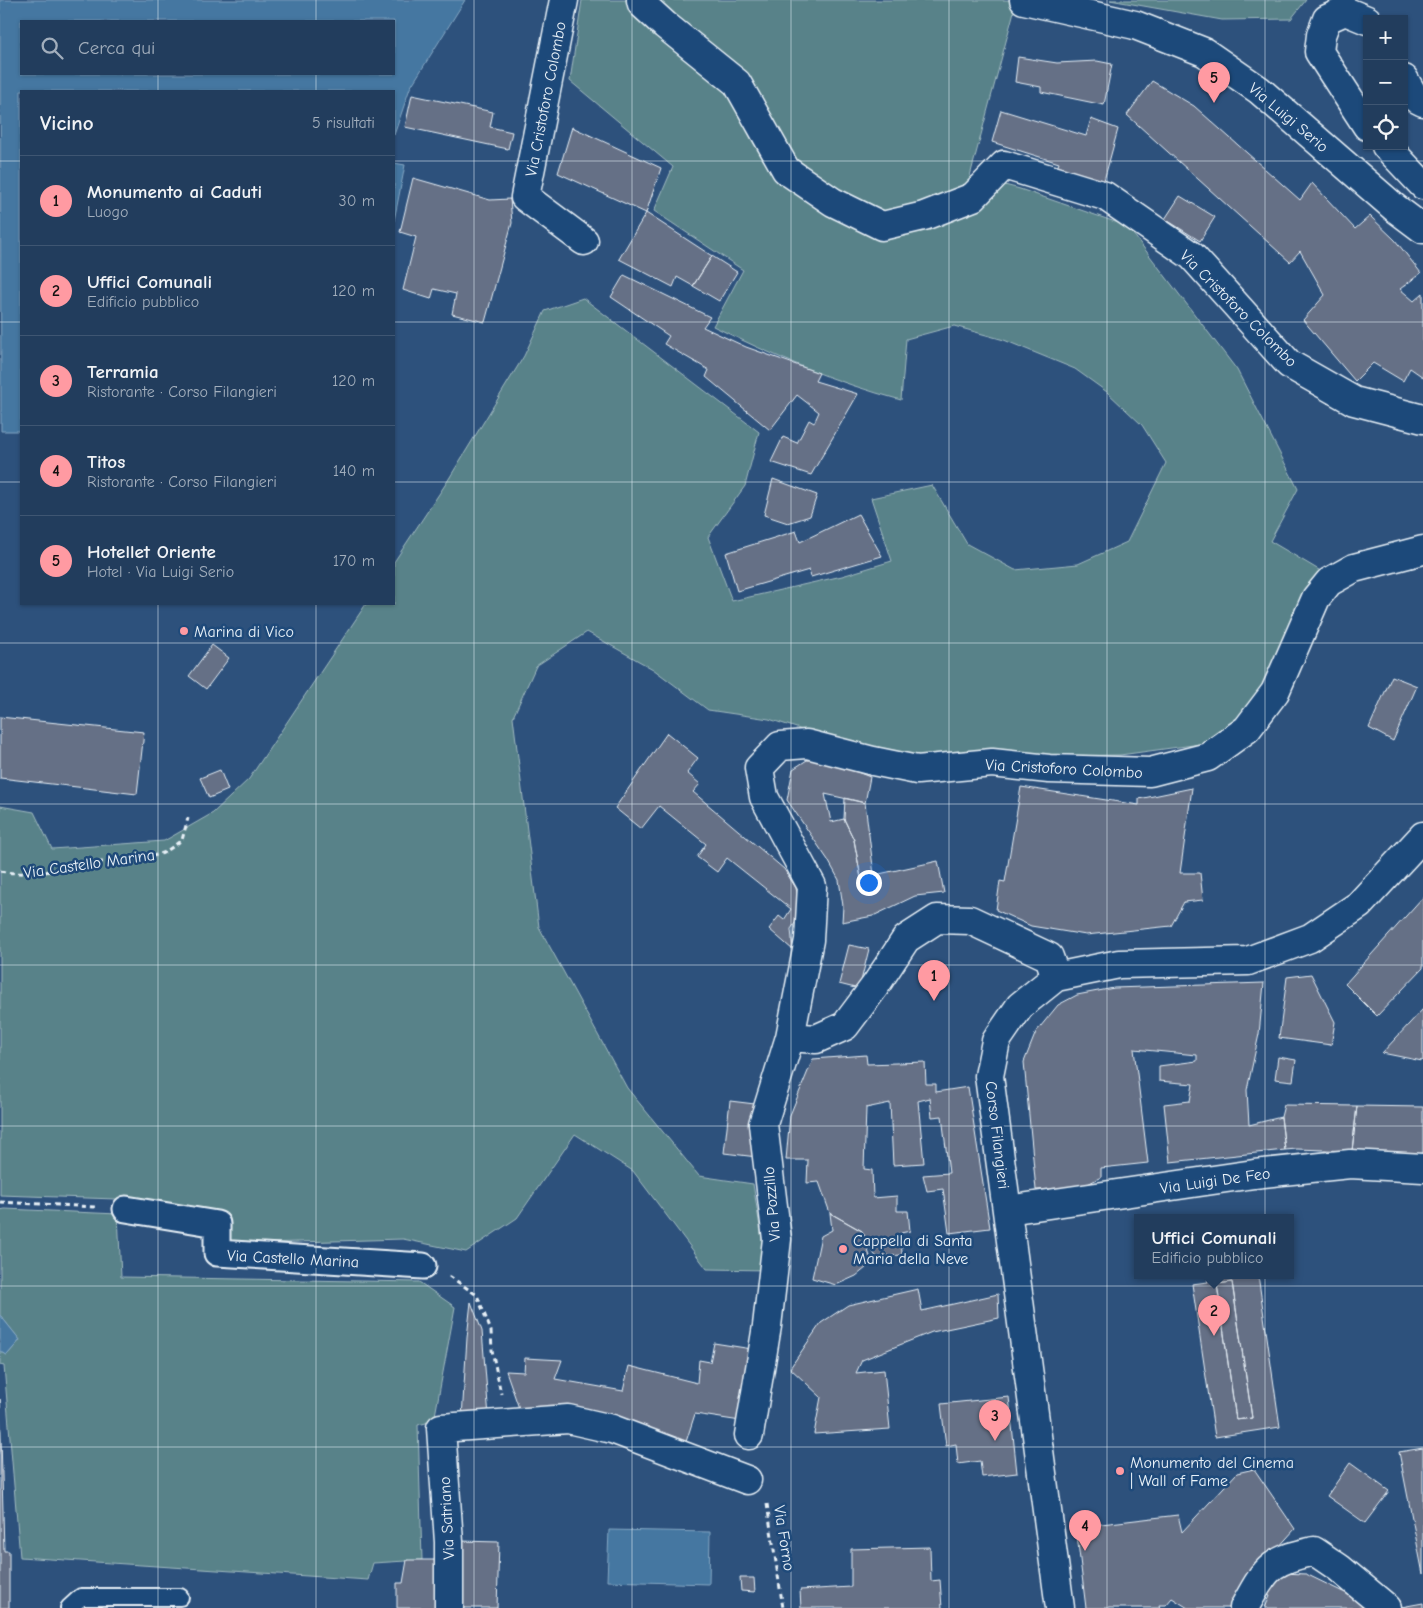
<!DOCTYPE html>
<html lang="it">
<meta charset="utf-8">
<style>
:root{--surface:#223d5d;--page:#2e4866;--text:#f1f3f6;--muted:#a2aebc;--line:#3f5672;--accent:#ff9aa2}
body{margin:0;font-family:"Comic Neue",sans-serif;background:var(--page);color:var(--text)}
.controls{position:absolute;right:15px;top:15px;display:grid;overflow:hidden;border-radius:0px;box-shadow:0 1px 4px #0004}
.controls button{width:45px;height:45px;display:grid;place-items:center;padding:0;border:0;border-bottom:1px solid var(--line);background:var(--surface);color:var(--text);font:25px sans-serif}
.you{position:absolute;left:868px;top:882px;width:18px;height:18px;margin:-12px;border:4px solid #fff;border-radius:50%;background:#1a73e8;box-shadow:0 0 0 8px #1a73e833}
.badge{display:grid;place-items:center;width:32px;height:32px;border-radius:50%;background:var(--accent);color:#111;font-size:16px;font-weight:700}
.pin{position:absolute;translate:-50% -41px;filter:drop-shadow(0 1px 2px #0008)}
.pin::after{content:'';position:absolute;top:26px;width:18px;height:15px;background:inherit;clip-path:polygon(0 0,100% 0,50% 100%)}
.popup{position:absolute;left:1134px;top:1214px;width:160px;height:65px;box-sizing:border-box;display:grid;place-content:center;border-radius:0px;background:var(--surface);filter:drop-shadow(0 1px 4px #0005);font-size:16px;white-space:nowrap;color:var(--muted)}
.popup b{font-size:19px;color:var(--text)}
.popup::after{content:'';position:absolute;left:50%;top:100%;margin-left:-10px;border:10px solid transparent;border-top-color:var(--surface)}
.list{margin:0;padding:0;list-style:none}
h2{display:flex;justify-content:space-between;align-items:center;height:65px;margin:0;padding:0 20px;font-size:21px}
h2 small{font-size:16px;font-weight:400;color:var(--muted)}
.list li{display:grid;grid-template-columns:32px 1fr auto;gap:15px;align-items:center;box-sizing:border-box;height:90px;padding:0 20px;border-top:1px solid var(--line)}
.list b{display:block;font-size:19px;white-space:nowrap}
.list p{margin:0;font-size:16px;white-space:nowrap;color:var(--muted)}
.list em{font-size:16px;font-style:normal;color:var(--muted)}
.icon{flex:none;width:28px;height:28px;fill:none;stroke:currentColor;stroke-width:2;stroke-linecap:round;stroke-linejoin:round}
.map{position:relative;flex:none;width:1423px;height:1608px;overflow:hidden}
.search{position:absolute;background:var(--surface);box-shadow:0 1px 4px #0004;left:20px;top:20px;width:375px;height:55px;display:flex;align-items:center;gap:12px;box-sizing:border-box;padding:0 18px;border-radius:0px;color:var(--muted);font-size:19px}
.panel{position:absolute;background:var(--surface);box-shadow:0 1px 4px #0004;left:20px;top:90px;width:375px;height:515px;border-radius:0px}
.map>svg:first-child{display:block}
</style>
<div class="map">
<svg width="1423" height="1608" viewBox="0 0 1423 1608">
<rect width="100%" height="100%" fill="#2d517c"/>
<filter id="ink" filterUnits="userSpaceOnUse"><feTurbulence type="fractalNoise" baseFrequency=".02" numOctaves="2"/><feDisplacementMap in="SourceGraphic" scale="10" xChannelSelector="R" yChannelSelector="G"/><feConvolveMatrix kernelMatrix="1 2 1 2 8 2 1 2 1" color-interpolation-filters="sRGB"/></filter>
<g filter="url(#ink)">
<path fill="#598289" stroke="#a0bac0" d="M582 0H1017L970 176 1020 189 1127 226 1237 370 1298 489 1270 541 1324 573 1255 705 1215 742 1120 755 934 758 876 754 769 719 708 710 653 669 587 632 536 666 513 717 539 927 627 1088 699 1176 753 1184 767 1270 707 1269 633 1171 575 1134 517 1218 466 1252 403 1239 228 1244 145 1200 0 1195V806L34 812 52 849 164 841 213 813 249 779 366 604H394V562L447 482 524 356 545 311 583 298 759 432 745 486 708 537 732 601 842 576 892 561 871 498 932 485 967 544 1015 570 1078 564 1127 542 1166 463 1142 425 1107 392 1075 369 1004 340 954 326 906 339 901 400C837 383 773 356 713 326L743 270 654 211 673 167 570 81Z
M1110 0H1306L1291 19 1222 20Z
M5 1209 118 1214 121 1277 419 1282 455 1307 434 1421 418 1425 422 1560 373 1563 368 1580 20 1557 4 1366 0 1365V1351L7 1355 20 1340 0 1315V1210Z"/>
<path fill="#4477a1" stroke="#86a8c4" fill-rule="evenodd" d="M0 0H465L410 88 394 135V91H21V431H1ZM394 21V74H21V21Z
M394 163 405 165 394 221Z
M0 1315 20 1340 7 1355 0 1351Z
M609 1530 710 1532 709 1584 607 1581Z"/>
<path fill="#656f86" stroke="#e8f1f8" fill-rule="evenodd" d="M1018 57 1057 63 1097 61 1112 64 1104 105 1041 92V87L1015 82Z
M1152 81 1194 106 1300 200 1312 183 1355 229 1370 216 1395 240 1421 273 1400 289 1414 301 1423 293V377L1410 368 1403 381 1373 363 1355 381 1303 320 1325 295 1300 251 1290 262 1127 115Z
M412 95 493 112 490 127 512 132 508 149 405 127Z
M1001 110 1086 136 1091 119 1118 129 1103 184 1056 170 1059 163 992 142Z
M572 127 661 168 646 213 558 173Z
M413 178 490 200 510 199 512 223 485 322 452 314 456 294 434 289 431 299 403 290 416 237 400 232Z
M1180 196 1215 217 1200 241 1165 219Z
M646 213 712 256 693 286 677 277 673 287 619 259Z
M712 256 737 272 719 301 693 286Z
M624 275 710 317 703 327 746 347 819 373 815 381 858 394 811 475 771 462 783 437 797 443 809 420 814 423 819 412 797 395 770 430 706 377 709 370 664 344 669 336 611 297Z
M773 479 817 495 810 516 788 523 764 515Z
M858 514 882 556 811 577 809 570 737 591 726 553 796 531 800 542Z
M212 645 229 658 206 689 189 676Z
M1392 676 1417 686 1393 741 1369 728Z
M0 717 144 732 137 794 0 778Z
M667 733 698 758 687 773 700 784 693 792 784 869 796 888 801 914 791 929 793 950 769 929 779 916 784 920 791 909 727 858 717 872 697 857 706 844 659 806 641 829 615 808Z
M824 759 870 777 865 803 825 794 831 822 844 819 854 840 861 878 938 861 944 893 915 896 873 916 842 922 843 906 839 880 828 860 787 800 793 769 807 760Z
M220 770 228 790 209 798 200 778Z
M1021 787 1139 805V799L1192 788 1180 873H1200L1203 900 1184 902 1171 926 1086 935 1031 926 996 910 1000 881 1005 882Z
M845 798 865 803 874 875 861 878 854 840 844 819Z
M1423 897V968L1377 1016 1345 984Z
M849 945 869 949 859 989 839 984Z
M1311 974 1335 1022 1331 1045 1279 1038 1287 977Z
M1264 983 1259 1034 1247 1090 1249 1125 1281 1117 1285 1150 1170 1162 1164 1104 1190 1101 1193 1084 1159 1081V1066L1197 1061V1055L1134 1049 1148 1163 1101 1168V1177L1080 1188 1036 1190 1024 1062 1036 1032 1058 1005 1077 995 1114 988Z
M1423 1009V1060L1422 1061 1382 1053Z
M866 1055 867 1064 925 1062 926 1084H936V1092L968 1087 990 1228 949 1233 943 1189 927 1191 923 1175 949 1173 942 1116 932 1117 930 1098 918 1101 924 1163 893 1165 890 1103 866 1108 864 1169 872 1170 873 1198 897 1196V1211H908L910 1231 901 1233 902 1255 876 1257 862 1231 830 1213 819 1182 807 1183 808 1160H786L790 1115 813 1059Z
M1278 1057 1296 1060 1293 1081 1275 1079Z
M730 1101 763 1105 757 1157 724 1153Z
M1284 1105 1357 1106 1352 1151 1297 1149 1285 1150 1281 1117Z
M1357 1106 1423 1107V1155L1352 1151Z
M830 1213 862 1231 872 1263 856 1276 836 1285 812 1278 821 1236 832 1230Z
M1207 1275H1239L1240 1278 1258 1275 1280 1427 1215 1437 1192 1284 1208 1282ZM1232 1282 1252 1418 1236 1420 1217 1284Z
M1232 1282 1252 1418 1236 1420 1217 1284Z
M918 1289 922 1311 998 1294 999 1318 932 1332 862 1360 856 1373 884 1370 890 1429 814 1434 821 1397 790 1368 821 1323 848 1305Z
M471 1302 482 1331 489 1417 462 1418 467 1338Z
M714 1343 758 1350 747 1422 695 1414 684 1448 521 1414 506 1371 524 1372 525 1358 562 1360 555 1379 623 1391 629 1366 697 1383 699 1360 710 1362Z
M1009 1397 1017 1473 982 1477 980 1461 958 1464 956 1444 946 1446 941 1404Z
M0 1399 4 1551H9V1608H0Z
M1423 1448V1574L1399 1452Z
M1350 1463 1389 1491 1365 1523 1327 1496Z
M1254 1469 1295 1529 1249 1580 1234 1608H1188L1172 1598 1166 1605H1159L1160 1608H1086L1076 1527 1178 1515 1182 1532 1237 1473Z
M460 1541 499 1542 497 1608H458Z
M930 1547 931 1581 940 1580 942 1608H801L800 1590 851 1587V1549Z
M407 1560H441V1608H397V1583H403Z
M1280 1573 1306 1574 1376 1608H1265L1270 1596 1260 1592Z
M740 1578H754L755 1592 741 1591Z
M1423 1603V1608H1396Z"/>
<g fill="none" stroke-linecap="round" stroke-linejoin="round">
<defs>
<path id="service" d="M69 1608 81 1597H180"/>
<path id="pedestrian" d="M126 1209 217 1224V1253L423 1266"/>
<path id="minor" d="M564 0 525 197 584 241
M641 0 642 4 665 25 737 83 786 170 833 202 882 226 924 216 973 197 1004 165 1105 196 1192 256 1289 364 1354 401 1423 419
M1367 20 1345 11 1327 19 1321 35 1319 52 1367 126
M1404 79 1415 98 1423 102
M1386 146 1423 185
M1056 977 1049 957 970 920 937 919 906 939 875 986 845 1026 816 1039 790 1037 809 940 812 886 764 797 759 768 780 746 807 744 873 761 917 770 992 763 1049 769 1150 772 1208 757 1247 729 1275 692 1316 598 1329 582 1354 568 1423 550
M1008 1210 1254 1174 1350 1164 1423 1168
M749 1435 767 1326 777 1239 763 1124 790 1037
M449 1608V1542L441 1428 568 1419 612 1429 747 1480
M1244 1608C1252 1594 1260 1576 1273 1566 1285 1557 1301 1554 1314 1551L1339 1568 1387 1608"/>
<path id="tertiary" d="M1024 0 1135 25 1204 52 1259 90 1395 208 1423 229
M1060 1608 989 1076 996 1041 1020 1006 1056 977 1119 964 1248 961 1310 938 1359 905 1423 836"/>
</defs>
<use href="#service" stroke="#e8f1f8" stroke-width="20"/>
<use href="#pedestrian" stroke="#e8f1f8" stroke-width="29"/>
<use href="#minor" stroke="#e8f1f8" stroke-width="31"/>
<use href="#tertiary" stroke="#e8f1f8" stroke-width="31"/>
<path stroke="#e8f1f8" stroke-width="3" stroke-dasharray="5 4" stroke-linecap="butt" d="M0 871C36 878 67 867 102 862 122 859 144 860 163 853 169 850 176 844 182 840L188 818
M0 1202 97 1207
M449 1276 477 1295 491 1331 492 1350 501 1394
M767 1504 783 1608"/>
<use href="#service" stroke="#1f4a7a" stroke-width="16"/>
<use href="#pedestrian" stroke="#1f4a7a" stroke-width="25"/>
<use href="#minor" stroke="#1f4a7a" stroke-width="28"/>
<use href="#tertiary" stroke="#1f4a7a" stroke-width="28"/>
</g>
</g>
<path fill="none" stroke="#e8f1f8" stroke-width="1" stroke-opacity="0.55" d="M158 0V21M316 0V21M474 0V1608M632 0V1608M791 0V1608M949 0V1608M1107 0V1608M1265 0V1608M158 74V91M316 74V91M0 161H21M394 161H1423M0 322H21M394 322H1423M0 482H21M394 482H1423M158 604V1608M316 604V1608M0 643H1423M0 804H1423M0 965H1423M0 1126H1423M0 1286H1423M0 1447H1423"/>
<g fill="#ff9aa2" stroke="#1f4a7a" stroke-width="2">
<circle cx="184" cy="631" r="5"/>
<circle cx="843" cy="1249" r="5"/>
<circle cx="1120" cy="1471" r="5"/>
</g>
<g text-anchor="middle" stroke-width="5" stroke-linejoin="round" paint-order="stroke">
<g font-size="16" fill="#e8f1f8" stroke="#1f4a7a">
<text transform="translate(545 99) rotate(-79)" y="6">Via Cristoforo Colombo</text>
<text transform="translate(1289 117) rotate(40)" y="6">Via Luigi Serio</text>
<text transform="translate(1239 308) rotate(45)" y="6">Via Cristoforo Colombo</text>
<text transform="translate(1064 768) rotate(3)" y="6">Via Cristoforo Colombo</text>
<text transform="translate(89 863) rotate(-8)" y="6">Via Castello Marina</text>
<text transform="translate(998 1135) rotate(83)" y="6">Corso Filangieri</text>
<text transform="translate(1215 1180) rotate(-8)" y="6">Via Luigi De Feo</text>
<text transform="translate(771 1204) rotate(-95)" y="6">Via Pozzillo</text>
<text transform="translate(293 1258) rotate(3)" y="6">Via Castello Marina</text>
<text transform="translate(446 1518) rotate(-93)" y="6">Via Satriano</text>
<text transform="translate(785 1538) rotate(81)" y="6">Via Forno</text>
</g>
<g font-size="16" fill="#e8f1f8" stroke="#1f4a7a" text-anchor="start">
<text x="194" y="637">Marina di Vico</text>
<text x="853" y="1246">Cappella di Santa<tspan x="853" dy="18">Maria della Neve</tspan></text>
<text x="1130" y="1468">Monumento del Cinema<tspan x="1130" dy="18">| Wall of Fame</tspan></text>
</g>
</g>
</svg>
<div class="controls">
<button>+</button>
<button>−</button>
<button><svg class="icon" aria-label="locate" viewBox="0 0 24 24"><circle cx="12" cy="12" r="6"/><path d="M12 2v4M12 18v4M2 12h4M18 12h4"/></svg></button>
</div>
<div class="you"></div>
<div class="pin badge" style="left:934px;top:1001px">1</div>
<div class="pin badge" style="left:1214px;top:1336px">2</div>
<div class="popup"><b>Uffici Comunali</b>Edificio pubblico</div>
<div class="pin badge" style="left:995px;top:1441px">3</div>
<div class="pin badge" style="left:1085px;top:1551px">4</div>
<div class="pin badge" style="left:1214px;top:103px">5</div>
<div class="search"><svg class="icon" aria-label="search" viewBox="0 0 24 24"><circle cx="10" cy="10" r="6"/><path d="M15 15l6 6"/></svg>Cerca qui</div>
<section class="panel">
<h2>Vicino<small>5 risultati</small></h2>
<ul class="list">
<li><span class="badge">1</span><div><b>Monumento ai Caduti</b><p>Luogo</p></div><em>30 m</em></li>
<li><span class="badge">2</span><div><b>Uffici Comunali</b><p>Edificio pubblico</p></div><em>120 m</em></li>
<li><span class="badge">3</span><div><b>Terramia</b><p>Ristorante · Corso Filangieri</p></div><em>120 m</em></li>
<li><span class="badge">4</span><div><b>Titos</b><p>Ristorante · Corso Filangieri</p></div><em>140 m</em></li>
<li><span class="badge">5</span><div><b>Hotellet Oriente</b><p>Hotel · Via Luigi Serio</p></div><em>170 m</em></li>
</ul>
</section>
</div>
